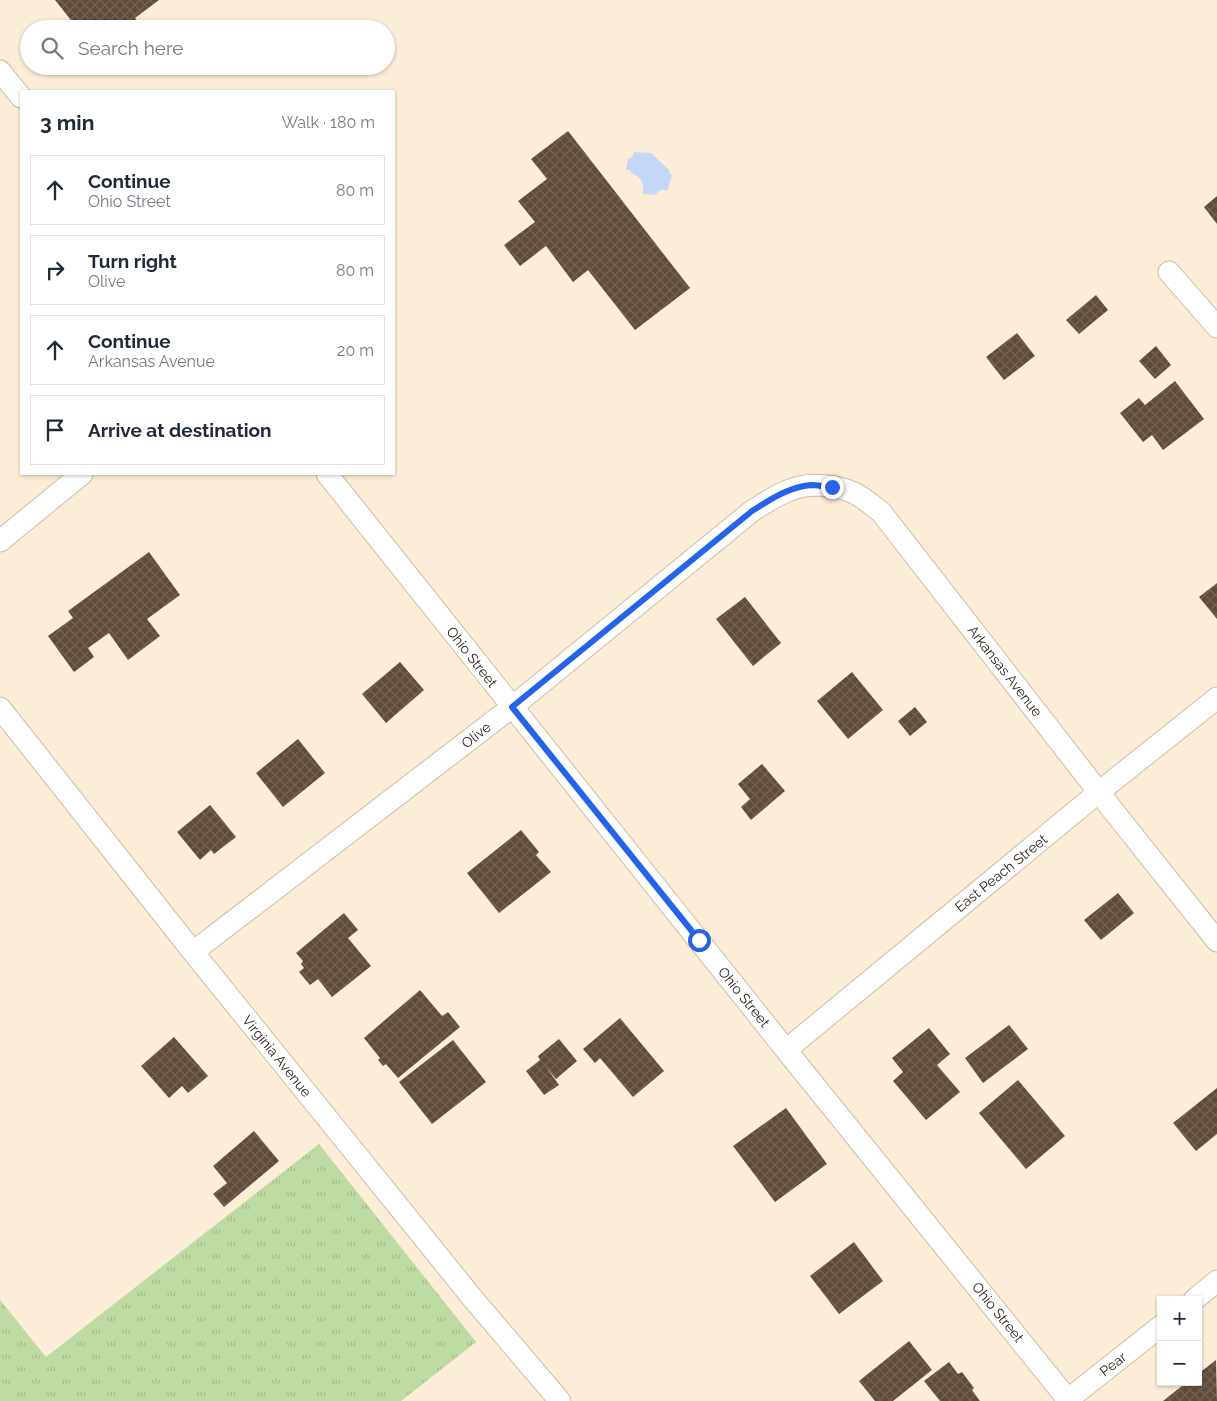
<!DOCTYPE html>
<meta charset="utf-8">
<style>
:root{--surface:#fff;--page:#f6f6f7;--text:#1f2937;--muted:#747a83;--line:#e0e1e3}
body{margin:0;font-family:Raleway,sans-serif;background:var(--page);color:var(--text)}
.controls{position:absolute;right:15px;bottom:15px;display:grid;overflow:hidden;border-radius:0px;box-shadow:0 1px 4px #0004}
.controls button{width:45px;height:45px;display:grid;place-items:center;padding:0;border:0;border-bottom:1px solid var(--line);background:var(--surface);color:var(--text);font:25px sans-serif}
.stop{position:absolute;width:15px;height:15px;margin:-11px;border:4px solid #2563eb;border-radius:50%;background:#fff}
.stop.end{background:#2563eb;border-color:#fff;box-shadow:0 1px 5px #0008}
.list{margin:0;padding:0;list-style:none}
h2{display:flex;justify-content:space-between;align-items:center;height:65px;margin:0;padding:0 20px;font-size:21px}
h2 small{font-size:16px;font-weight:400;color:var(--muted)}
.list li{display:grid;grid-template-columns:32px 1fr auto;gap:15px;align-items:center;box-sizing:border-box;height:70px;margin:0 10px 10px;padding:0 10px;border:1px solid var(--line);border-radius:0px}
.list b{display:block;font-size:19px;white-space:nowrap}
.list p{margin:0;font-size:16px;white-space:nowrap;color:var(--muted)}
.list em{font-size:16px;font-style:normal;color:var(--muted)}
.icon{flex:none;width:28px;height:28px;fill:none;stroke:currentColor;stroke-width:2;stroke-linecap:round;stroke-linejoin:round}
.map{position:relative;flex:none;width:1217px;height:1401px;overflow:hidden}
.search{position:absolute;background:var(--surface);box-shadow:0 1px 4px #0004;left:20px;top:20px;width:375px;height:55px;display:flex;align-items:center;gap:12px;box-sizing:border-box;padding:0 18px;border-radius:28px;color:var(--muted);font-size:19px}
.panel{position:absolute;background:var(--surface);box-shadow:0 1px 4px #0004;left:20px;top:90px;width:375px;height:385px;border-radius:0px}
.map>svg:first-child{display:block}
</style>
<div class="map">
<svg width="1217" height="1401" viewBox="0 0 1217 1401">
<defs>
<pattern id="grass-tufts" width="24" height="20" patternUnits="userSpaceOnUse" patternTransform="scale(1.25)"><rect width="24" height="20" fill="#bedba4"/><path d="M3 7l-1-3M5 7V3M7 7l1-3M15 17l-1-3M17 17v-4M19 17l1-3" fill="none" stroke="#a3bc8d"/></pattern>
<pattern id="building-cross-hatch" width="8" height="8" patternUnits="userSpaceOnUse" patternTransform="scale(1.25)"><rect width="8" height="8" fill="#604b3a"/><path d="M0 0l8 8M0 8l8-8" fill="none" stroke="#736254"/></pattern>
</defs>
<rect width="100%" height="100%" fill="#fcedd8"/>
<path fill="url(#grass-tufts)" d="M319 1144 476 1342 401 1401H0V1300L46 1357Z"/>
<path fill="#c4d7f8" d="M634 152 651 153 669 170 670 174 672 175 667 191C662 189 658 190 656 195L643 194C644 183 642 177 631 173L630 170H626L628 159 632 157Z"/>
<path fill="url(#building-cross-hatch)" d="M55 0H159L135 18 142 27 140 29H78Z
M568 131 690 288 635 330 588 270 573 282 546 246 520 266 504 245 535 222 518 201 547 179 531 159Z
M1217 196V224L1204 207Z
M1096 295 1108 310 1079 334 1066 320Z
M1017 333 1035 356 1004 380 986 357Z
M1156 346 1171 365 1155 379 1139 361Z
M1175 381 1204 419 1163 450 1152 435 1143 442 1120 413 1139 398 1145 405Z
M149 552 180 595 147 619 160 636 128 660 109 633 88 648 94 657 74 672 48 636 73 618 68 611Z
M1217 583V619L1199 597Z
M745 597 781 643 753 666 716 619Z
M400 662 424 690 386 723 362 694Z
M852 672 883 710 848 739 817 701Z
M915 707 927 722 910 736 898 721Z
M298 739 325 773 283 807 256 773Z
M762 764 785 791 751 820 741 807 750 799 738 784Z
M210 805 236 837 214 854 211 850 200 860 177 832Z
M521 830 539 852 536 855 551 872 499 913 467 873Z
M1118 893 1134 913 1101 940 1084 920Z
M344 913 358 930 348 938 371 966 332 997 318 979 310 985 299 972 304 968 301 964 303 961 296 953Z
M420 990 442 1016 448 1012 460 1027 398 1078 386 1064 383 1066 378 1060 380 1058 364 1038Z
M620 1018 664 1071 633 1097 600 1058 595 1063 583 1049Z
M1009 1025 1028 1049 983 1083 965 1058Z
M929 1028 950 1054 937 1065 960 1092 926 1120 893 1081 903 1072 892 1058Z
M174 1037 208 1076 188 1093 182 1086 169 1098 141 1066Z
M559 1039 577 1061 556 1079 546 1067 559 1085 544 1095 526 1071 540 1060 538 1056Z
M453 1040 486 1082 432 1124 399 1082Z
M1018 1080 1065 1136 1026 1169 979 1113Z
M1217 1088V1134L1196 1151 1173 1123Z
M786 1108 827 1164 775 1202 733 1146Z
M254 1131 279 1161 224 1207 213 1194 227 1183 213 1166Z
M854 1242 883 1281 839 1314 810 1276Z
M909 1341 932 1370 893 1401H875L859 1381Z
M1216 1360 1217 1401H1163L1187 1382H1198V1374Z
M949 1362 958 1374 962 1372 974 1388 972 1390 980 1401H940L924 1381Z"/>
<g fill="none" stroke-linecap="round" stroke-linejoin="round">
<defs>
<path id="street" d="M0 71 21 97
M1169 272 1217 327
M327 474 786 1050 1069 1401
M0 541 82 474
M0 708 193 952 474 1300 560 1401
M193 952 512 707 752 511C765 503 776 495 790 490 808 482 834 485 852 492 863 497 872 505 881 512L1115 813 1217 941
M786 1050 1099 792 1217 698
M1194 1300 1217 1281
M1066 1401 1161 1326"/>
</defs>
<use href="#street" stroke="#cfbda4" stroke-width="23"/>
<use href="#street" stroke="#fff" stroke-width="21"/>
</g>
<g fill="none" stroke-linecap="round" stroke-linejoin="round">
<path stroke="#2563eb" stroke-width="6" d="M699 940 512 707 752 511C771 499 789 487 811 485 818 485 825 487 832 487"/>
</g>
<g text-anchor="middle" stroke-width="5" stroke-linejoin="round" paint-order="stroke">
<g font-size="14" fill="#292219" stroke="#fff">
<text transform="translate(472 657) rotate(52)" y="5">Ohio Street</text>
<text transform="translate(1005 671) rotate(52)" y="5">Arkansas Avenue</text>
<text transform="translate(476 735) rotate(-38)" y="5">Olive</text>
<text transform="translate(1001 873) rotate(-39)" y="5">East Peach Street</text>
<text transform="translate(744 997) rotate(51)" y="5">Ohio Street</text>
<text transform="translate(277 1056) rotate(51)" y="5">Virginia Avenue</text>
<text transform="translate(998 1312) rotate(51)" y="5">Ohio Street</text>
<text transform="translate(1113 1364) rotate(-38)" y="5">Pear</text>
</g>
</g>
</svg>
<div class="controls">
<button>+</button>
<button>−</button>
</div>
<div class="stop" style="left:699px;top:940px"></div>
<div class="stop end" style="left:832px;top:487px"></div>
<div class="search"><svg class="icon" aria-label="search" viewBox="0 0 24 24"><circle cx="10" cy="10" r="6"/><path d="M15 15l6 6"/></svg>Search here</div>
<section class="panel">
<h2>3 min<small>Walk · 180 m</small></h2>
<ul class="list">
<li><svg class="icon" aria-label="ahead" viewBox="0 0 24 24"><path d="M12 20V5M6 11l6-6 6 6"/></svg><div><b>Continue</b><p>Ohio Street</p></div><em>80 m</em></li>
<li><svg class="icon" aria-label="right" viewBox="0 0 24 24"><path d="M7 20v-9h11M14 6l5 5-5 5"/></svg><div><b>Turn right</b><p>Olive</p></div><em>80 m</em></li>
<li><svg class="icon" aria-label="ahead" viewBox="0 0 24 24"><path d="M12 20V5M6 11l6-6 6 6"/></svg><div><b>Continue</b><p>Arkansas Avenue</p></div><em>20 m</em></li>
<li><svg class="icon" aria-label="arrive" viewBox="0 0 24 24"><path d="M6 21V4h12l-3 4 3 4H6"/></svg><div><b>Arrive at destination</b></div></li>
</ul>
</section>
</div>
